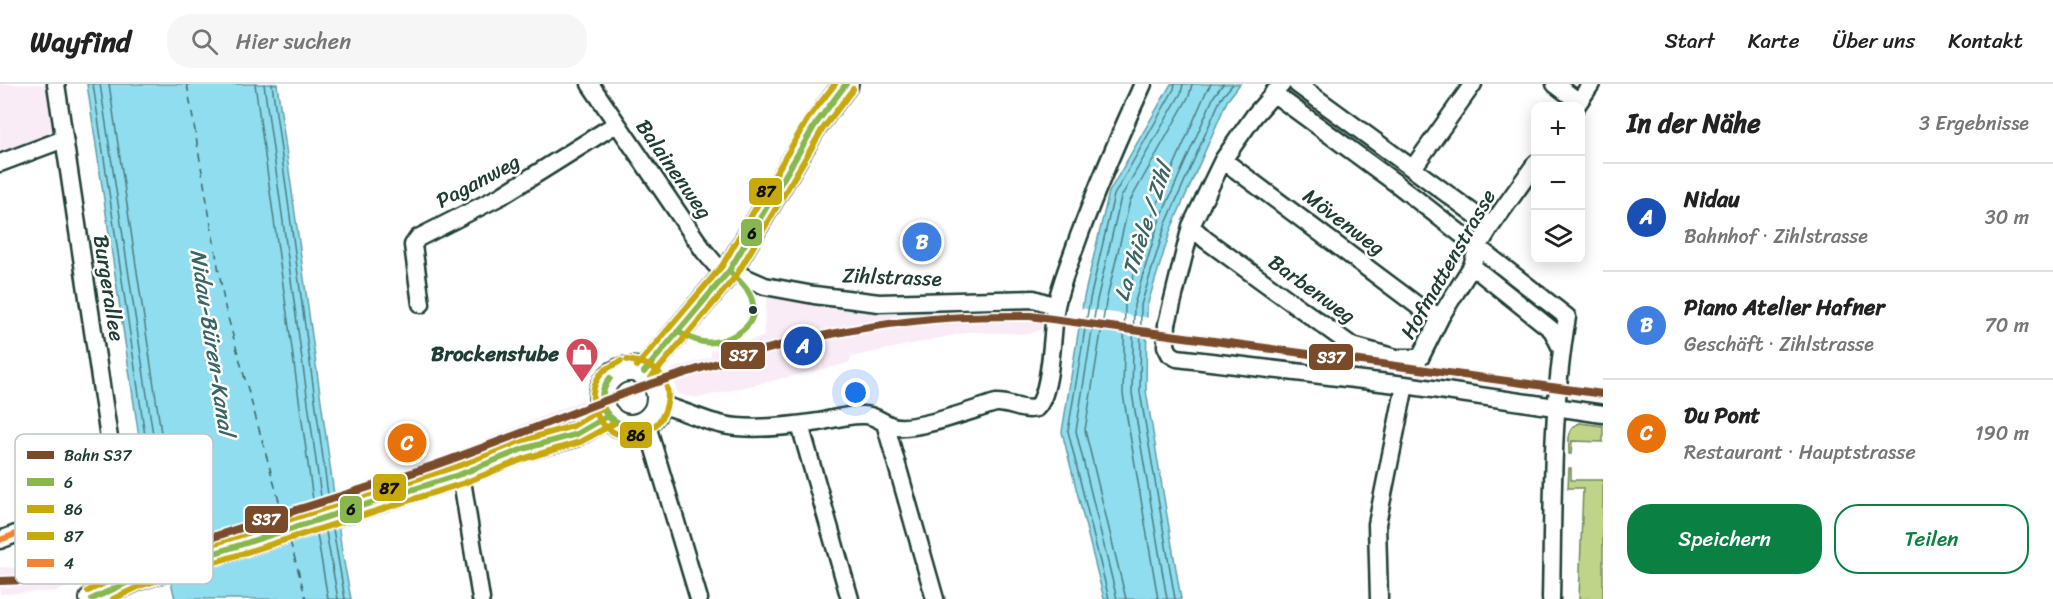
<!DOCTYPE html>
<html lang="de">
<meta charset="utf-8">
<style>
:root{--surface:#fff;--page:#f6f6f6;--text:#222;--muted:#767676;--line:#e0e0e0;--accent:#0b8043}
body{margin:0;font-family:Sriracha,sans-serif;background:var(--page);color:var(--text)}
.controls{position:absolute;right:18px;top:18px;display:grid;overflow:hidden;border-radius:12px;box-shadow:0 3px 15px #0003}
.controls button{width:54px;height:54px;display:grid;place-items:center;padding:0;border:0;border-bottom:2px solid var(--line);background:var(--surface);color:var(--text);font:30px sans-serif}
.you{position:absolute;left:856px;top:309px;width:21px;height:21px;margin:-15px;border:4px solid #fff;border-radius:50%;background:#1a73e8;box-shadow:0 0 0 9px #1a73e833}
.badge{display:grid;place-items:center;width:39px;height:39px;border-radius:50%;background:var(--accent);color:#fff;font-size:20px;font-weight:700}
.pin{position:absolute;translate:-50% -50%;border:3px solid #fff;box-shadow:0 2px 6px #0006}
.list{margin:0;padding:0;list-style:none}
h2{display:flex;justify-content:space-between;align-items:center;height:78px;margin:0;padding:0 24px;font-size:26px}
h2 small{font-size:20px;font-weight:400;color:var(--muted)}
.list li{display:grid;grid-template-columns:39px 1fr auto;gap:18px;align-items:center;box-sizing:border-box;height:108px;padding:0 24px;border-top:2px solid var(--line)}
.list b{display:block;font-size:22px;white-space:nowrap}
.list p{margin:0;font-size:20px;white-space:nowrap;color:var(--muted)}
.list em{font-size:20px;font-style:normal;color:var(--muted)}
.actions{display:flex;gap:12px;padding:18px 24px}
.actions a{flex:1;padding:14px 0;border:2px solid var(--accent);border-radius:24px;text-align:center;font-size:21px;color:var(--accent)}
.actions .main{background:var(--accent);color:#fff}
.icon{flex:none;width:33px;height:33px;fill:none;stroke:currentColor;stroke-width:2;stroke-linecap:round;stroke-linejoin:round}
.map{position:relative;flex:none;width:1603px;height:515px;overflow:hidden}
header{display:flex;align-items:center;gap:36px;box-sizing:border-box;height:84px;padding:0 30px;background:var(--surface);border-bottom:2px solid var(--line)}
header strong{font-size:28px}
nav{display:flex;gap:33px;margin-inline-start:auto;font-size:21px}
.search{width:420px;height:54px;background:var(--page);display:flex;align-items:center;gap:15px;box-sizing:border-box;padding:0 21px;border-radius:24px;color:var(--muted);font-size:22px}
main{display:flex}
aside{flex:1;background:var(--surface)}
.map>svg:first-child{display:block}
</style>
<header>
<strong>Wayfind</strong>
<div class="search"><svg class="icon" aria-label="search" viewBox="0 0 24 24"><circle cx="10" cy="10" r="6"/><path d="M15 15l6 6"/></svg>Hier suchen</div>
<nav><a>Start</a><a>Karte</a><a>Über uns</a><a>Kontakt</a></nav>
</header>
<main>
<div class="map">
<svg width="1603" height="515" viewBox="0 0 1603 515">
<rect width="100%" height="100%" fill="#fff"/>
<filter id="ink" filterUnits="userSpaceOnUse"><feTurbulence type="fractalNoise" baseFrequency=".0167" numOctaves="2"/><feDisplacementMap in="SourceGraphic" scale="12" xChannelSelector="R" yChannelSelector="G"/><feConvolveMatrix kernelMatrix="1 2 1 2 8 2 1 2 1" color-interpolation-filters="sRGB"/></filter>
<g filter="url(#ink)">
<path fill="#f9ecf7" d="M0 0H56L64 55 0 79Z
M767 213 1043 222 1046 226 1043 244 1030 250 969 248 851 273 849 279 698 314 677 310 671 285 711 273V266L763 253Z
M1170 245 1603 304V317L1170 257Z
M585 315 570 340 490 365 436 386 375 406 372 397 445 372Z
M131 473 134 484 56 507 0 510V483L55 487Z"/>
<path fill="#c0d489" stroke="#70885e" stroke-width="1.5" d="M1580 339 1603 342V358L1572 357 1571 370H1569C1569 358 1566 343 1580 339Z
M1569 384H1571V396H1603V515H1579L1583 404H1568Z"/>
<path fill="#8fddef" stroke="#629da4" stroke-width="1.5" d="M87 0H277L342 468 351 515H175L141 367Z
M1171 0H1240L1227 17 1171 145 1147 222 1146 307 1181 515H1104L1062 348 1084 213 1109 108Z"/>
<path fill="#fff" d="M1079 224 1150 234V253L1076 244Z
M337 408 342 444 169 499 161 464Z"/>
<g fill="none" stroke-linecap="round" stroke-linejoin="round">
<path stroke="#4c7d7f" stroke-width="1.5" d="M93 0 147 365 172 469
M100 0 155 364 179 466
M109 0 163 362 187 464
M255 0 314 423
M264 0 322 420
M272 0 329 418
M333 445 345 515
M326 448 338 515
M317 450 328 515
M1109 515 1068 347 1090 215 1114 111 1174 5 1175 0
M1117 515 1076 347 1097 216 1121 113 1181 9 1183 0
M1126 515 1085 346 1106 218 1130 117 1189 12 1192 0
M1158 515 1123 310 1125 220 1150 137 1206 8 1211 0
M1167 515 1132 309 1134 221 1158 140 1214 12 1223 0
M1175 515 1140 308 1141 221 1165 142 1221 14 1233 0"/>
<path stroke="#3b6563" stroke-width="1.5" stroke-dasharray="8 6" stroke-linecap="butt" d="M187 0 225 223 284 435
M290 457 306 515"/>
<defs>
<path id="street" d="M590 0 704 167 715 180 765 202 814 211 879 219 1034 215 1056 222
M1282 0 1254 32 1223 76 1191 142 1167 240 1166 262 1170 270 1177 274 1405 301 1603 330
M1297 0 1491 142
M1555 0 1579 18
M1273 9 1397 100 1567 233C1551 326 1553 421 1551 515
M1576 22 1591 0
M1223 76 1422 225 1441 232
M0 79 64 55
M1413 84 1473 0
M1191 142 1206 156 1352 262 1396 274H1420L1441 232 1472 182 1478 163 1491 142 1536 79
M1472 182 1552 246 1561 264
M421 220 413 161 418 154 501 112 616 40
M658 320C685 326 709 341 737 343 763 345 793 342 819 338 833 335 850 330 864 331 877 331 885 342 898 343 922 345 971 326 996 319 1010 318 1022 328 1036 324 1052 311 1052 244 1056 222 1061 198 1071 175 1079 152 1098 101 1120 50 1143 0
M646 338 699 515
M885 339 935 515
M800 341 850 515
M461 390 481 515
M0 456 98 419C108 412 113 406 115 394L56 0
M1379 515 1377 440 1405 301"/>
<path id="secondary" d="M601 314a29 29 0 1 1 58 0a29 29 0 1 1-58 0Z
M644 288 729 187 815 41 846 0
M92 515 137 494 461 390 523 365 577 350 608 332"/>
</defs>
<use href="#street" stroke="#1f3d34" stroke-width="21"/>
<use href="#secondary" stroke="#1f3d34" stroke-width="28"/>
<use href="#street" stroke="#fff" stroke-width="16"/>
<use href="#secondary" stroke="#fff" stroke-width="24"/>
<defs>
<path id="bus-1" d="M677 248C686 251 694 257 703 258 724 261 758 245 753 221 751 206 739 197 729 187
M644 288 729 187 815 41 846 0
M610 294C597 313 600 330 621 340
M610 294C597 309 599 334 621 340
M92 515 137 494 461 390 523 365 577 350 608 332"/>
<path id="bus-2" d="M621 277C614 281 606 284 601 290 581 314 600 354 632 352 665 350 682 303 653 284 645 278 636 278 627 276
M651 294 736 192 822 46 853 5
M113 515 140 502 464 399 526 374 580 358 613 340"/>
<path id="bus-3" d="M637 282 722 182 807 36 835 0
M88 507 134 485 458 382 520 357 573 342 603 324"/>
<path id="bus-4" d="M0 456 85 424C98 435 103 438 100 456L91 463 80 466 68 465 39 456 31 445"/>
</defs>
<use href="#bus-1" stroke="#fff" stroke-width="10"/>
<use href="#bus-2" stroke="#fff" stroke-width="10"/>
<use href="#bus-3" stroke="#fff" stroke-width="10"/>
<use href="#bus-4" stroke="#fff" stroke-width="10"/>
<use href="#bus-1" stroke="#87b74e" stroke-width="6"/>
<use href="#bus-2" stroke="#c7a80d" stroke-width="6"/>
<use href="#bus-3" stroke="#c7a80d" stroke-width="6"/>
<use href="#bus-4" stroke="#f48332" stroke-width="6"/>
<defs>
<path id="rail-1" d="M0 497C98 495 179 464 271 434 334 414 398 395 460 372 524 349 587 322 651 300 739 271 830 245 923 236 958 232 994 232 1030 232L1603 310"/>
</defs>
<use href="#rail-1" stroke="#fff" stroke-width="12"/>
<use href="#rail-1" stroke="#7a4b2a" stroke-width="8"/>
</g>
</g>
<defs>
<symbol id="shop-pin" viewBox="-11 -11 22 30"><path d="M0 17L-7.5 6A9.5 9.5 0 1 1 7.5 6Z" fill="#d1495b" stroke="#fff"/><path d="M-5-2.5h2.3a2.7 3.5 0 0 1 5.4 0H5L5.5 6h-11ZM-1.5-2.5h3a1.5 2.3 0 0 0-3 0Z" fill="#fff"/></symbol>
</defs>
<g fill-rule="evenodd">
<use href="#shop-pin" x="563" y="251" width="38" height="52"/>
</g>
<circle fill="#1f3d34" stroke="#fff" stroke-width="2" cx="753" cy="226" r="5"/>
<g text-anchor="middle" stroke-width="5" stroke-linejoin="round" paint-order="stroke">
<g font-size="21" fill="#1f3d34" stroke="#fff">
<text transform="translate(674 85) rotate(55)" y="7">Balainenweg</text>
<text transform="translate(478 97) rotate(-28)" y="7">Paganweg</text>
<text transform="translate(1344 138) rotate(37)" y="7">Mövenweg</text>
<text transform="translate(1448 180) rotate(-60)" y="7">Hofmattenstrasse</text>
<text transform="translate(892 193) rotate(2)" y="7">Zihlstrasse</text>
<text transform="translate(109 204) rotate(81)" y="7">Burgerallee</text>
<text transform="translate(1312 205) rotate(36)" y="7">Barbenweg</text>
</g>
<g font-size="21" font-weight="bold" fill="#1f3d34" stroke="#fff" text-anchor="end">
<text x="559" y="277">Brockenstube</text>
</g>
<g font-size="22" font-style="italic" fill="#3b6563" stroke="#fff">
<text transform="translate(1142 148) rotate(-72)" y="8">La Thièle / Zihl</text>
<text transform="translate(213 258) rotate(81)" y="8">Nidau-Büren-Kanal</text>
</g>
</g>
<rect x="15" y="350" width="198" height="150" rx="9" fill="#fff" stroke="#bcc5c2" stroke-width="1.5"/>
<rect x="27" y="367" width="27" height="8" fill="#7a4b2a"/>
<rect x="27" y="394" width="27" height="8" fill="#87b74e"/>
<rect x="27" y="421" width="27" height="8" fill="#c7a80d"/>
<rect x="27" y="448" width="27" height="8" fill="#c7a80d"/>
<rect x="27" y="475" width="27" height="8" fill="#f48332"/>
<g font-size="16" fill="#1f3d34">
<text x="64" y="377">Bahn S37</text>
<text x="64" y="404">6</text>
<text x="64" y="431">86</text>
<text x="64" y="458">87</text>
<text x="64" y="485">4</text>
</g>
<g stroke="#fff" stroke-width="2">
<rect x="748" y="93" width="35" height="29" rx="6" fill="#c7a80d"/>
<rect x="740" y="134" width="23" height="29" rx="6" fill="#87b74e"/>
<rect x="720" y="257" width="46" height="29" rx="6" fill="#7a4b2a"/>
<rect x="1308" y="259" width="46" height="28" rx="6" fill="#7a4b2a"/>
<rect x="619" y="337" width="34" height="28" rx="6" fill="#c7a80d"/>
<rect x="372" y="389" width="35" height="29" rx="6" fill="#c7a80d"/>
<rect x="339" y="411" width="24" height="29" rx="6" fill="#87b74e"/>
<rect x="244" y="421" width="45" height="29" rx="6" fill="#7a4b2a"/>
</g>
<g font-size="16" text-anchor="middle" font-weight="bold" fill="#fff">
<text x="743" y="277">S37</text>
<text x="1331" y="279">S37</text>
<text x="266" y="441">S37</text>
</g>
<g font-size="16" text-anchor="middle" font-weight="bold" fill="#111">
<text x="766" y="113">87</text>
<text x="752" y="155">6</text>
<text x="636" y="357">86</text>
<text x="389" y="410">87</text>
<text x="351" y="431">6</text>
</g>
</svg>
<div class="controls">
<button>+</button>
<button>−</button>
<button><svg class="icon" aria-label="layers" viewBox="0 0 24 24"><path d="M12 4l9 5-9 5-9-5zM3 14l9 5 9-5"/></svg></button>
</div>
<div class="you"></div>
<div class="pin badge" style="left:803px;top:262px;background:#1a4fb4">A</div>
<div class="pin badge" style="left:922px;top:158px;background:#3f7fe0">B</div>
<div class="pin badge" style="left:407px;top:359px;background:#e8710a">C</div>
</div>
<aside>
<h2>In der Nähe<small>3 Ergebnisse</small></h2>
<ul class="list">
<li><span class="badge" style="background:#1a4fb4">A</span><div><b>Nidau</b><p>Bahnhof · Zihlstrasse</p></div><em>30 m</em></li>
<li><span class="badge" style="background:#3f7fe0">B</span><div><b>Piano Atelier Hafner</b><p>Geschäft · Zihlstrasse</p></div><em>70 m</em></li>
<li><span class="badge" style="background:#e8710a">C</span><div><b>Du Pont</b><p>Restaurant · Hauptstrasse</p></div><em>190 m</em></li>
</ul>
<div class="actions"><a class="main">Speichern</a><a>Teilen</a></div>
</aside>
</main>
